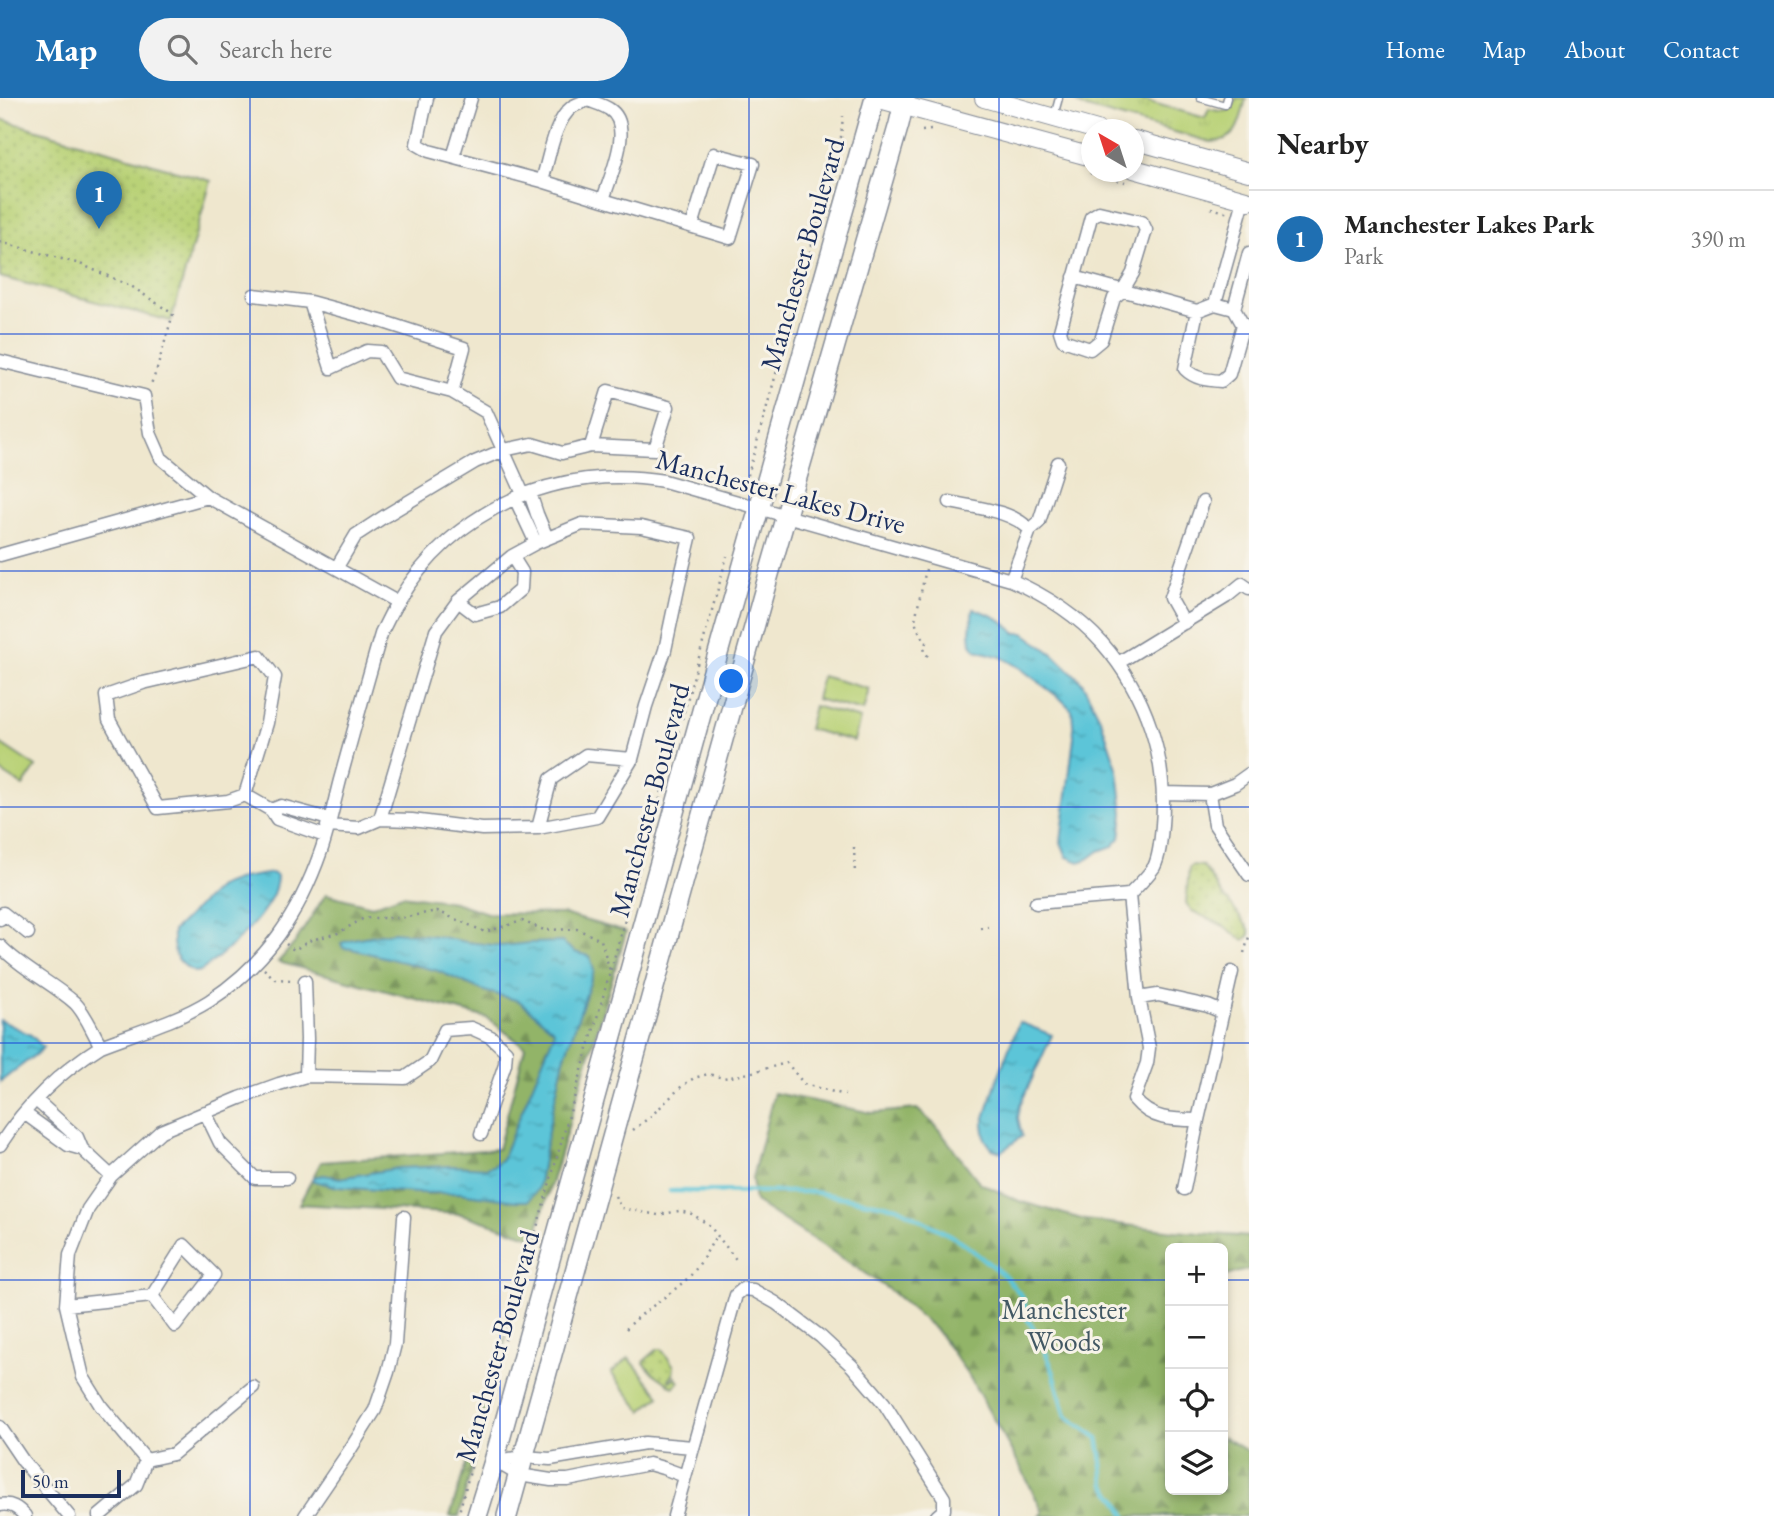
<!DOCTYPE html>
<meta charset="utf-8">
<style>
:root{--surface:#fff;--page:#f2f2f2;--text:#222;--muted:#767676;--line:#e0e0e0;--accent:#1f6fb2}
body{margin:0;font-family:"EB Garamond",serif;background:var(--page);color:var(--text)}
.controls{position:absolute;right:21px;bottom:21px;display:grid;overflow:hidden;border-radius:10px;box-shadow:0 4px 10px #0003}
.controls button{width:63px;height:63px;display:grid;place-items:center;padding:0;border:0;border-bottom:2px solid var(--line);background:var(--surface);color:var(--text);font:35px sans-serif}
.compass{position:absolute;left:1081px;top:21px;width:63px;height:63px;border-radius:50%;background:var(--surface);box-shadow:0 4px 10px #0003;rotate:321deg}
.scale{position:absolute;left:21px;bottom:18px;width:100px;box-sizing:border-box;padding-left:7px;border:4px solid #1b2f5e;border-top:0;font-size:19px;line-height:24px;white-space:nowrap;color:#1b2f5e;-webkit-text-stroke:5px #f7f3e8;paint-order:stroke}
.you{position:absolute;left:732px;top:584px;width:24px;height:24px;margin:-18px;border:5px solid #fff;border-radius:50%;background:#1a73e8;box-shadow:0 0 0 10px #1a73e833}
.badge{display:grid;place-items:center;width:46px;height:46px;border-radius:50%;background:var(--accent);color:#fff;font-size:23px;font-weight:700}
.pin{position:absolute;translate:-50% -58px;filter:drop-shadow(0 2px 4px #0008)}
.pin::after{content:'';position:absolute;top:37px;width:24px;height:21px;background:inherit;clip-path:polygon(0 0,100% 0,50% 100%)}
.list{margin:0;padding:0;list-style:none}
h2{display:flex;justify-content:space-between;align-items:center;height:91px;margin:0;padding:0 28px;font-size:30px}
h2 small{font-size:23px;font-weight:400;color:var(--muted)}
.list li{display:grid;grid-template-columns:46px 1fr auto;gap:21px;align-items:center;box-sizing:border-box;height:98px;padding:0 28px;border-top:2px solid var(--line)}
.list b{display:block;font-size:26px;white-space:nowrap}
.list p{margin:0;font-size:23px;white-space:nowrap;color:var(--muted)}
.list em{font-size:23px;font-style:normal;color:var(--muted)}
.icon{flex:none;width:38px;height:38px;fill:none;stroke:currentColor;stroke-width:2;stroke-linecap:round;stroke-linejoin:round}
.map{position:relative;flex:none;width:1249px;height:1418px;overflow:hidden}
header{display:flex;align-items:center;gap:42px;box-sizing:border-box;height:98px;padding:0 35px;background:var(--accent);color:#fff}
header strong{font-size:33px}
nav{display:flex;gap:38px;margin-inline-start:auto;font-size:24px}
.search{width:490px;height:63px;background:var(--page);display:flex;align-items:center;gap:18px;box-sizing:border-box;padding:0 24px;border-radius:38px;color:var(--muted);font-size:26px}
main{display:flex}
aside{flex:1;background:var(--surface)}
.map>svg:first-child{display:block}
</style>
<header>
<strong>Map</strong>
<div class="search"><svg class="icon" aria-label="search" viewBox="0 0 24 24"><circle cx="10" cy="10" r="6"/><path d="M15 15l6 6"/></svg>Search here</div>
<nav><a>Home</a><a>Map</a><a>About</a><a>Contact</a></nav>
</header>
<main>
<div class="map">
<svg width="1249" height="1418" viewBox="0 0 1249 1418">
<defs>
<pattern id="grass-tufts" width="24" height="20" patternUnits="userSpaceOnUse" patternTransform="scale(1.75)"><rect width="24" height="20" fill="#b9d277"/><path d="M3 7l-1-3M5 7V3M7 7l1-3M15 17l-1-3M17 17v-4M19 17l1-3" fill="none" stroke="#9eb569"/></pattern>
<pattern id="forest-firs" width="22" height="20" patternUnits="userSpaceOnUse" patternTransform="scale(1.75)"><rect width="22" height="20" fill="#92b468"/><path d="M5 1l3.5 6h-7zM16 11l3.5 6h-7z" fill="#769359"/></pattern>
<pattern id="park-dots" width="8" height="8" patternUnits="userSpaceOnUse" patternTransform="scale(1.75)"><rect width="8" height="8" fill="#b9d277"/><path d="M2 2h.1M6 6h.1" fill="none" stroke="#9eb569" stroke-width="1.8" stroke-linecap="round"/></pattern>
<pattern id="water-ripples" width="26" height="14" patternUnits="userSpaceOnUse" patternTransform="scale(1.75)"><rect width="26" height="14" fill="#5cc5d8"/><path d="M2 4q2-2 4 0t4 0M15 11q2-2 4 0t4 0" fill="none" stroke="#4ba0b2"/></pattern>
</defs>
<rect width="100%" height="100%" fill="#f7f3e8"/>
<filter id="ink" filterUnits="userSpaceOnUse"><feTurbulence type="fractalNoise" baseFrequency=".0143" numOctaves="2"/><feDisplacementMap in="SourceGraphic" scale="14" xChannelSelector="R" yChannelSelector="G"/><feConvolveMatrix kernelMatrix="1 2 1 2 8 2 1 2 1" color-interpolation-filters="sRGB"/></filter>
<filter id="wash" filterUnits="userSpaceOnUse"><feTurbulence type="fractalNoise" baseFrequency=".00686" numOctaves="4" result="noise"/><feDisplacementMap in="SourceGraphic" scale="28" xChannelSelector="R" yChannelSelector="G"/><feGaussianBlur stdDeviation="1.57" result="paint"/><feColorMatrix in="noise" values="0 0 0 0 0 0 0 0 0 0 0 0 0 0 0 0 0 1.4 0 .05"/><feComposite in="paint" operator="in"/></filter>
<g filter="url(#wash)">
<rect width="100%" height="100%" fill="#efe7ce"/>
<path fill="url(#grass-tufts)" stroke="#6a806a" stroke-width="2" d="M1075 0H1136L1205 20 1209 11C1223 14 1232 17 1236 0H1246C1240 23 1239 43 1211 44L1083 9 1077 5Z"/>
<path fill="url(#forest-firs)" stroke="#567263" stroke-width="2" d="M326 796 372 808 402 797 454 804 487 815 563 816 626 834 535 1140 461 1116 299 1106 321 1064 498 1051 525 949 487 920 278 864 294 846Z
M774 995 872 1015 917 1011 936 1028 980 1085 1019 1103 1085 1122 1175 1133 1249 1139V1171L1223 1179V1150H1170V1392H1223V1339L1249 1354V1418H1039L1043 1414 1020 1368 969 1278 937 1233 892 1194 847 1163 755 1104 752 1080Z
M512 1217 459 1418H450Z"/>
<path fill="url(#park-dots)" stroke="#6a806a" stroke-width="2" d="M0 21 211 83 171 223 0 179Z
M1191 767 1203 768 1225 801 1228 803 1249 831V838L1243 842 1224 828 1192 813 1186 805 1189 770Z
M658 1251H661L674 1268 673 1277 669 1281 670 1283 675 1279 679 1284 673 1289 653 1275 644 1265 645 1262Z"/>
<path fill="#b9d277" stroke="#6a806a" stroke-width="2" d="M822 578 869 591 863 613 816 601Z
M814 608 860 621 854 643 808 631Z
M0 645 36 669 23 688 0 673Z
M629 1260 660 1298 642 1313 611 1275Z"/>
<path fill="url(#water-ripples)" stroke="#3c7a9b" stroke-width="2" d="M973 511C989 515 1004 521 1015 535H1024L1053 556 1082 584 1101 622 1118 673 1123 715 1120 740 1113 748 1099 753 1088 761 1079 764 1067 759 1061 744 1074 639 1072 612 1061 601 1020 570 1001 559 976 552 971 546 970 533Z
M272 775 277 778C277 812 226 854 201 873L194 874C175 863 172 854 173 833L218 789 242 780Z
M393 834 436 838 466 844 501 848 530 845 562 844 575 854 590 858 594 873 564 961 549 1028 538 1091 528 1103H516L459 1095H416L338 1089 314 1083 312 1081 313 1079 324 1077 340 1080 399 1070 452 1068 487 1070 493 1068 502 1061 553 938 554 932 519 903 484 893 438 873 352 851 343 850 341 845 353 841Z
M0 922 31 937 43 949 40 953 0 984Z
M1019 924 1052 937 1020 1007 1018 1020 1022 1038 1001 1054 992 1051 985 1041 983 1026 996 985Z"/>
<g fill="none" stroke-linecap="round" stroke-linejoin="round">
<path stroke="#5cc5d8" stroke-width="4.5" d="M670 1093 813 1094 897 1109 959 1142 1006 1179 1023 1200 1028 1222 1040 1240 1053 1273 1066 1318 1098 1340 1101 1357 1104 1386 1117 1402 1126 1418"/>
</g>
</g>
<g filter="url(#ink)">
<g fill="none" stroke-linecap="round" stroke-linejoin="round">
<defs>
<path id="lane" d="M1200 0 1225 7 1227 0
M1054 18 1059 0"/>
<path id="street" d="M427 0 417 46 429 53 542 83 603 102C610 78 635 27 609 11 603 7 595 5 588 2 583 4 577 6 572 9 554 23 549 61 542 83
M453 59 471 0
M603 102 730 140 753 66 714 56 692 128
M1099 114 1142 124 1146 132 1133 175 1123 192 1114 200 1101 242 1090 251 1063 242 1060 233 1091 119Z
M1074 179 1197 213 1215 206 1234 211 1243 227 1249 229
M254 197 310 204 384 224 464 250 452 294
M310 204 331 270 367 253 381 254 397 280 452 294 486 314 523 396
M1215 206 1244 102
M1234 211 1249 155
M1197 213 1185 271C1195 281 1207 282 1221 283L1229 276 1243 227
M0 263 144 298 150 335 161 360 208 399
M530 395 537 416 547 440
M515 400 536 445
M950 404C976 410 1012 412 1030 432
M0 457 208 399 397 504
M337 469 356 437 385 418 475 364 504 352 532 346 562 355 591 348 655 351 668 309 608 293 591 348
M1011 482 1030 432 1039 424 1058 365
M458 503 512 458 536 445 582 426 641 429 690 440 679 486 665 552 646 608 632 661 597 719 538 730
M1184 525 1170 500 1203 404
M259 558 275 579 267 625 245 697 228 703 158 710 109 622 106 598 143 585Z
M1118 565 1226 499 1242 486 1249 491
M1163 695 1210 696 1235 686 1249 676
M1210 696 1215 727 1249 777
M245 697 271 712 277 721 325 738
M271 712 281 708 329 721
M380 721 412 722 482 731 538 730 551 681 586 657 632 661
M327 728 359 730 380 721 436 533 458 503 475 516 500 509 521 491 522 474 512 458
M1129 797 1139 900 1149 950 1147 965 1134 1001C1151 1022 1172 1022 1198 1022
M1036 805 1129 797
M0 821 3 815 28 835
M0 848C22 871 51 884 75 905 86 916 93 935 101 948
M305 883 307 941 306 978
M1139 900 1158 897 1208 908 1222 914
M36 1002 77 1039 82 1051 111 1078
M205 1014 220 1045 255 1080H287
M24 1015 68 1047 82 1051
M0 1047C26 1007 61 973 101 948 134 935 179 922 209 903 266 866 299 816 321 753 329 730 334 705 340 682 354 632 367 583 382 533 387 524 391 514 397 505 452 411 558 365 664 383L1011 482C1045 497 1077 517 1102 545 1146 595 1168 661 1162 727 1161 740 1160 757 1154 769 1147 779 1138 788 1129 797
M1184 1091 1198 1022 1232 874
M66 1207 152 1198 184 1147 214 1177 175 1228 152 1198
M0 1329 23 1363 69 1418
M146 1362 101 1308 83 1279 66 1207 70 1157 88 1111 111 1078 161 1033 240 1000 279 986 306 978 405 980 430 963 445 932 471 930 491 939 506 953 505 966 481 1036
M494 1363 524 1359 550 1361 645 1345 693 1349
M495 1363 519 1377 551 1382H568L649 1366 663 1370 685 1378
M0 1407C11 1405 18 1410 25 1418
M99 1418 136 1387 146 1362 173 1356 253 1289
M305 1418 348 1355 375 1312 388 1274 395 1246 404 1119
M674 1418 736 1197 743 1191 753 1192 776 1205 821 1239 852 1268 884 1305 944 1400V1412L937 1418"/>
<path id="secondary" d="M876 0 1092 59
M984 0 1097 32
M1134 42 1249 74
M1134 71 1249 103"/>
<path id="primary" d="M477 1418 494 1363 715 566 875 0
M507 1418 765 490 899 26 905 0"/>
</defs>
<use href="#lane" stroke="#858b96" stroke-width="9"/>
<use href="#street" stroke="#858b96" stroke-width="15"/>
<use href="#secondary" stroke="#858b96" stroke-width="20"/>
<use href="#primary" stroke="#858b96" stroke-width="22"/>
<path stroke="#858b96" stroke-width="2.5" stroke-dasharray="2 5" stroke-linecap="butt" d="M922 33 932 32
M1090 75 1125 84
M1211 110 1229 115
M0 144 80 166 131 188 173 216 156 274 151 286
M746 384 824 103 841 39 843 18
M926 471 915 522 917 530 926 544 924 554 928 558
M654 722 727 458
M854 749 855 777
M980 830 988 829
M286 846 294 852 311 842 338 835 364 820H401L437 813 485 834 522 823 544 832 577 831 601 842 610 873
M1244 855 1249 839
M264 871 275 881 292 882
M633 1032 650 1019 682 988 694 980 708 976 723 980 737 978 787 965 804 986 845 997
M615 1098 621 1110 658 1117 679 1113 692 1116 709 1127 738 1164
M626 1231C645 1211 669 1198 689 1179 700 1168 708 1151 716 1138
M458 1418 511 1220 649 738"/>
<use href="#lane" stroke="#fff" stroke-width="6"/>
<use href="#street" stroke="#fff" stroke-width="12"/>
<use href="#secondary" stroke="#fff" stroke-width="18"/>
<use href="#primary" stroke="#fff" stroke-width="19"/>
</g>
</g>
<path fill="none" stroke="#1d4ed8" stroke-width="2" stroke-opacity="0.55" d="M250 0V1418M500 0V1418M749 0V1418M999 0V1418M0 236H1249M0 473H1249M0 709H1249M0 945H1249M0 1182H1170M1223 1182H1249"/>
<g text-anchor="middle" stroke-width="6" stroke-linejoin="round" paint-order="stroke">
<g font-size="28" fill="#1b2f5e" stroke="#f7f3e8">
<text transform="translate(802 156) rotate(-74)" y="10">Manchester Boulevard</text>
<text transform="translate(781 393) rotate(15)" y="10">Manchester Lakes Drive</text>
<text transform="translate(649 702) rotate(-75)" y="10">Manchester Boulevard</text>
<text transform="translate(497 1248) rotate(-74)" y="10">Manchester Boulevard</text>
</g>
<g font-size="28" fill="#425864" stroke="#f7f3e8">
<text x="1064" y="1221">Manchester<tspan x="1064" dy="32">Woods</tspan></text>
</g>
</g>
</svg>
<div class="controls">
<button>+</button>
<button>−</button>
<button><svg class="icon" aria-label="locate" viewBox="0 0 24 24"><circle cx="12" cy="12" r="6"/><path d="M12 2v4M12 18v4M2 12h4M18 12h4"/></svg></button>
<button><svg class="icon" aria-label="layers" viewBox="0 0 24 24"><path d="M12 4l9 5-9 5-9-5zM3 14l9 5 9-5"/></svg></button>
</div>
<svg class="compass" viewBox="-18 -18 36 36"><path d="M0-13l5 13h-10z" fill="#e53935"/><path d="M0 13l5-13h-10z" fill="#767676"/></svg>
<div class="scale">50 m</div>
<div class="you"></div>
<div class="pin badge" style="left:99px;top:131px">1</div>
</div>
<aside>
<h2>Nearby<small></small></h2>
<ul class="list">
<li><span class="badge">1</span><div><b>Manchester Lakes Park</b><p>Park</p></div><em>390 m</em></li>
</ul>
</aside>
</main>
